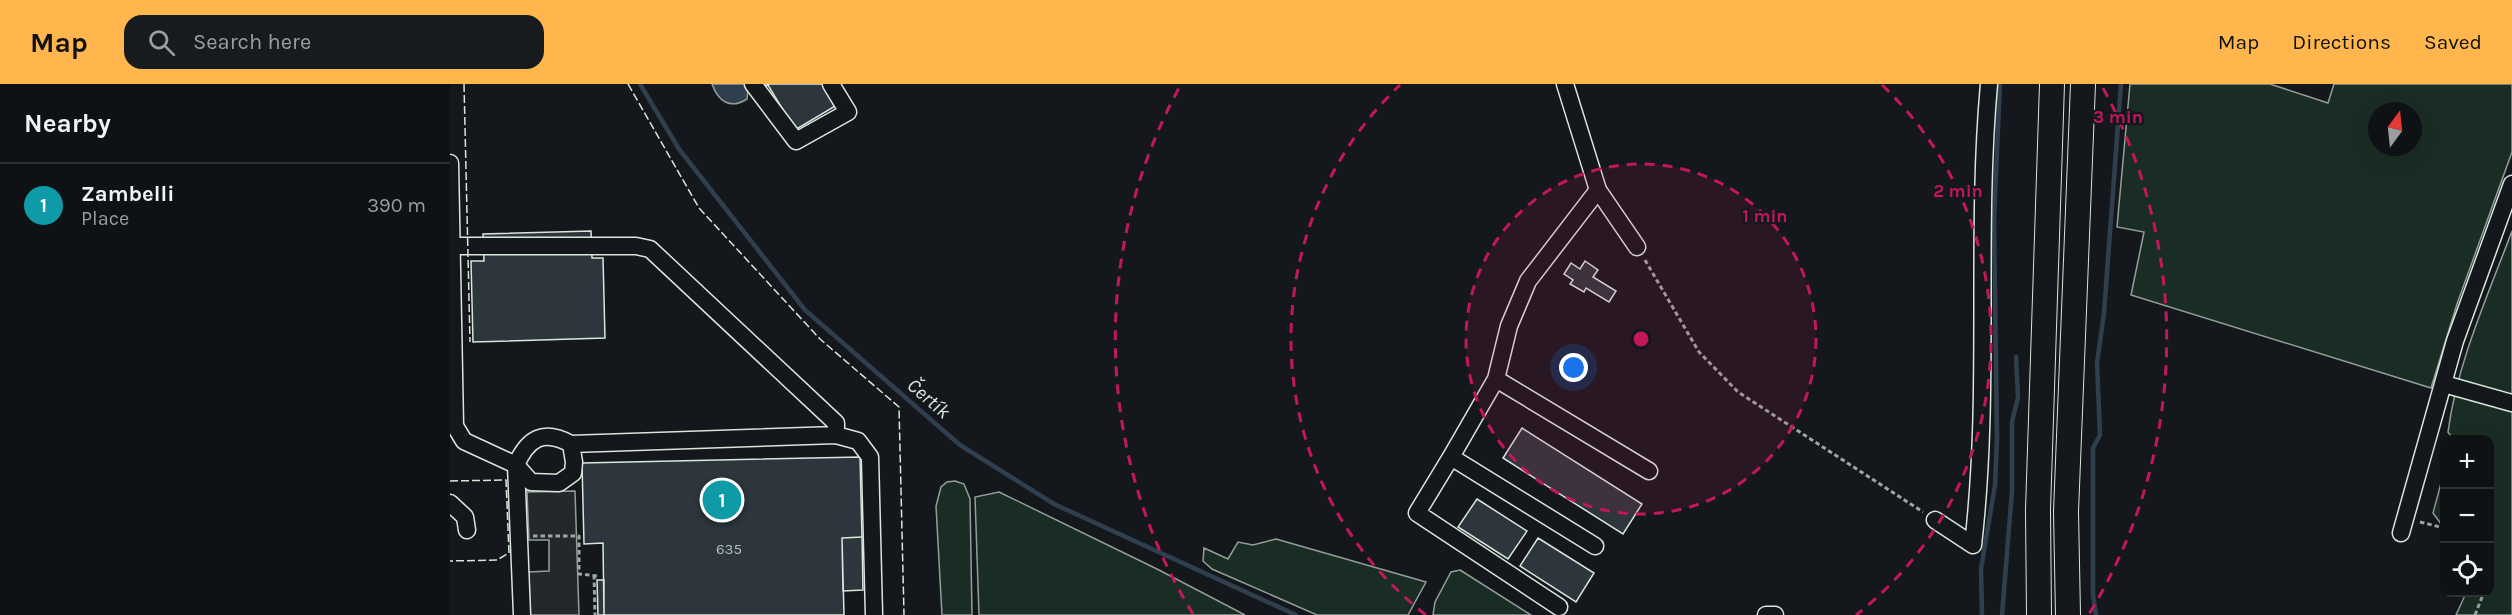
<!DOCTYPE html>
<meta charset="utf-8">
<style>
:root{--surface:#0f1215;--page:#181b1e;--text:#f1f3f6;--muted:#9b9ea0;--line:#2f3234;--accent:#ffb74d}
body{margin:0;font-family:Karla,sans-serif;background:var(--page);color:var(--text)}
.controls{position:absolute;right:18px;bottom:18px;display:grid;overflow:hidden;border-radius:12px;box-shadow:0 6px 24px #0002}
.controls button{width:54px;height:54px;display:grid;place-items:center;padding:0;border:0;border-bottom:2px solid var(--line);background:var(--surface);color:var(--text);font:30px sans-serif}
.compass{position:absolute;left:1918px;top:18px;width:54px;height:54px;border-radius:50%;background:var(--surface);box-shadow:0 6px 24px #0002;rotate:15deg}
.you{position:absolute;left:1124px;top:284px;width:21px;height:21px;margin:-15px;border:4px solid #fff;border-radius:50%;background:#1a73e8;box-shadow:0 0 0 9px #1a73e833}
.badge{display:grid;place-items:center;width:39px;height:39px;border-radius:50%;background:var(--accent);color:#fff;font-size:20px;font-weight:700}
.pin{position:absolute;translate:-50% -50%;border:3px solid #fff;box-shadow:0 2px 6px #0006}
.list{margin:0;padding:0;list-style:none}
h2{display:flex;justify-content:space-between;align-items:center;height:78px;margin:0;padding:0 24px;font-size:26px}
h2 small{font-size:20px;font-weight:400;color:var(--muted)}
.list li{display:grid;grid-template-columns:39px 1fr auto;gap:18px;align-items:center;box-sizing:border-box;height:84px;padding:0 24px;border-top:2px solid var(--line)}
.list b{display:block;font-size:22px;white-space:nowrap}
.list p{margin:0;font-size:20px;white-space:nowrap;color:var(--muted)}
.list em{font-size:20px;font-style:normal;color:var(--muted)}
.icon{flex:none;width:33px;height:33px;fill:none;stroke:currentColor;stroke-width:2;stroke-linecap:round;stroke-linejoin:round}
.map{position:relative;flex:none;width:2062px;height:531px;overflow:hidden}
header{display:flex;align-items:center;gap:36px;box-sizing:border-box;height:84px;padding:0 30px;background:var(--accent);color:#111}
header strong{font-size:28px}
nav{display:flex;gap:33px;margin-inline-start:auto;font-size:21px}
.search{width:420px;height:54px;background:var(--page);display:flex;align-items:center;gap:15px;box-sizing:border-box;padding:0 21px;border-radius:18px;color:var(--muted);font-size:22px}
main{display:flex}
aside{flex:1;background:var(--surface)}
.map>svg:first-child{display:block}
</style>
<header>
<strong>Map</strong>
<div class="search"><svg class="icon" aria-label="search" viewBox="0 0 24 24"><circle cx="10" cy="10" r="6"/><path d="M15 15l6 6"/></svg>Search here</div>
<nav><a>Map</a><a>Directions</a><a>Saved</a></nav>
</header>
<main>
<aside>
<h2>Nearby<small></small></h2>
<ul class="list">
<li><span class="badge" style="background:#0f9aa8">1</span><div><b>Zambelli</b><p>Place</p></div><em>390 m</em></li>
</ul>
</aside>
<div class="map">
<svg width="2062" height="531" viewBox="0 0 2062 531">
<rect width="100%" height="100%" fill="#14181c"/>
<path fill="#1a2d24" stroke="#939e99" stroke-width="1.5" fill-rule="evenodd" d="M1680 0H1820L1878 19 1884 0H2062V68L2007 220 1981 304 1681 211 1694 148 1667 143ZM1927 27H1963V63H1927Z
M2062 147V531H2006L2016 509 2040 508V356L2003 355 1998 348C2007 279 2038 211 2062 147Z
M1994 388V444L1983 429Z
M505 397 514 400 520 415 522 531H492L486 422 491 403 497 398Z
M549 408 707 485 795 531H529L525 413Z
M826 455 976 498 958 531H867L762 485 753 477 754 464 778 475 788 458 803 461Z
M1010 486 1081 531H983L985 518 1001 488Z"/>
<path fill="#24282b" stroke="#939e99" stroke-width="1.5" d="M125 407 129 531H80L79 488 99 487V456H79L77 408Z"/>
<path fill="#2f3f4d" stroke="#939e99" stroke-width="1.5" d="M262 0H294L298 6 297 15C280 26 268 17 262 0Z"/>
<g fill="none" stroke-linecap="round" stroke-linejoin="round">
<path stroke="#2f3f4d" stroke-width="4.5" d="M190 0 229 65 355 226 510 361 604 420 846 531
M1532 531 1531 485 1545 401 1547 355 1544 135 1550 0
M1552 531 1562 407V338L1568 313 1566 273
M1646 531 1643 511V364L1650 351 1647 279 1654 229 1671 0"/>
</g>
<path fill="#2c363c" stroke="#d8e6dc" stroke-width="1.5" d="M309 0H374L387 21 345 46 318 1 312 4Z
M141 147 142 174H153L155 254 23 258 21 177H34L33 150Z
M1135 177 1148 186 1143 193 1166 207 1159 218 1136 204 1134 208 1120 200 1123 196 1114 190 1121 179 1130 185Z
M1072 344 1192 420 1173 450 1053 374Z
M410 373 412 453 392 454 394 531H154L153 459 134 460 132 379Z
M1027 415 1077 447 1058 475 1008 443Z
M412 453 413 506 393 507 392 454Z
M1088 454 1144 489 1126 518 1070 482Z
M147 496H154V531H148Z"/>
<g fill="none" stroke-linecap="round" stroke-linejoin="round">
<defs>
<path id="minor" d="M303 0 346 57 398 28 381 0
M1115 0 1148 106 1187 163
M0 79 5 342 14 357 66 381 81 398 109 399 123 389 124 378 121 360C93 345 78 354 66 381L72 531
M0 162H186L200 165 386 339V351
M1046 295 1059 242 1078 197 1148 106
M1994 300 2062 319
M121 360 386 351 408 357 420 373 424 531
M1001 373 967 429 1109 523
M0 419 15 433 17 446
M1485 436 1523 461C1541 307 1525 153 1539 0
M1951 449 2005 257 2062 100
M1145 462 1001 373 1046 295 1199 387
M1316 531H1325"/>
<path id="highway" d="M1589 531 1588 426 1602 0
M1618 531 1616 428 1633 0"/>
</defs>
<use href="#minor" stroke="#d8e6dc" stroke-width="19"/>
<use href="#highway" stroke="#d8e6dc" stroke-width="26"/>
<path stroke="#9da8a2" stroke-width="3" stroke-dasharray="4.5 3" stroke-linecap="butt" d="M1195 176 1249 268 1288 308 1473 428
M1970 438 1994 444
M83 452H129V490L148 492
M2040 479V489
M144 491 145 531
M2025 531 2034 508"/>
<use href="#minor" stroke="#14181c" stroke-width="16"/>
<use href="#highway" stroke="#14181c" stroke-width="24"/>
<path stroke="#d8e6dc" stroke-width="1.5" stroke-dasharray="8 3" stroke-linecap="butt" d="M14 0 20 258
M178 0 249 124 370 255 449 323 454 531
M0 397 56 396 59 469 47 476 0 477"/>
</g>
<circle cx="1191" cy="255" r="175" fill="#c2185b" fill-opacity=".12"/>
<g fill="none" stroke="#c2185b" stroke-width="3" stroke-dasharray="10 8">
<circle cx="1191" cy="255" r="175"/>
<path d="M976 531A350 350 0 0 1 950 1M1432 1A350 350 0 0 1 1406 531"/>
<path d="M743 530A526 526 0 0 1 729 4M1653 4A526 526 0 0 1 1639 530"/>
</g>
<g text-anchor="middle" stroke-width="4.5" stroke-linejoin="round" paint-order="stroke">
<g font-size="15" fill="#adbab4">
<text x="279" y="470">635</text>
</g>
<g font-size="20" font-style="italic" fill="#d8e6dc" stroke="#14181c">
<text transform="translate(479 314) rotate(41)" y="7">Čertík</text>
</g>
</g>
<circle cx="1191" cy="255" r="9" fill="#c2185b" stroke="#14181c" stroke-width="3"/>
<g font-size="18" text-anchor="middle" font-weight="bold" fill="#c2185b" stroke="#14181c" stroke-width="4.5" stroke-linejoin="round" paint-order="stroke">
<text x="1668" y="39">3 min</text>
<text x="1508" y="113">2 min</text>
<text x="1315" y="138">1 min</text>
</g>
</svg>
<div class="controls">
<button>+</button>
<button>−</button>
<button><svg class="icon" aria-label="locate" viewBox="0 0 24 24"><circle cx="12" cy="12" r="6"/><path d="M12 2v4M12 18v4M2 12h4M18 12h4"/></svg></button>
</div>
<svg class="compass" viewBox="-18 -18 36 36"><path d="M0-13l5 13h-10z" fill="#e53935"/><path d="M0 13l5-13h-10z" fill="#9b9ea0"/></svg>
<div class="you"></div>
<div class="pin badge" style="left:272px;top:416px;background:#0f9aa8">1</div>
</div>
</main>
